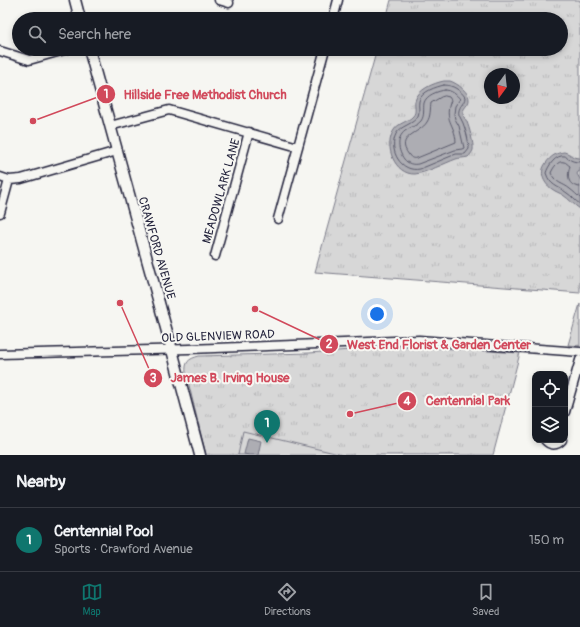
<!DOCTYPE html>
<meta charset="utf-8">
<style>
:root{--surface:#171b24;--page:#20242c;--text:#f1f3f6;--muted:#9ea1a6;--line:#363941;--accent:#0f766e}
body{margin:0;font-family:Pangolin,sans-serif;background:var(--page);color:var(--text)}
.controls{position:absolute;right:12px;bottom:12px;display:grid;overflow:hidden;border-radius:8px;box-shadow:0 2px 6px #0003}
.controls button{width:36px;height:36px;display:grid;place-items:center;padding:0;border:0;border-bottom:1px solid var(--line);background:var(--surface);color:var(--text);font:20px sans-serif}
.compass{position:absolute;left:484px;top:68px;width:36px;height:36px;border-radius:50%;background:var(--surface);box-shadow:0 2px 6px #0003;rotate:195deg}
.you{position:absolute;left:377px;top:314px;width:14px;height:14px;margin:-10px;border:3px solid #fff;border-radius:50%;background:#1a73e8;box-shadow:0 0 0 6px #1a73e833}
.badge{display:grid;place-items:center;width:26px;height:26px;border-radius:50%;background:var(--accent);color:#fff;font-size:13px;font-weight:700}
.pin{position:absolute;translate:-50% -33px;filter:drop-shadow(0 1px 2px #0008)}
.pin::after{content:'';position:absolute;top:21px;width:14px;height:12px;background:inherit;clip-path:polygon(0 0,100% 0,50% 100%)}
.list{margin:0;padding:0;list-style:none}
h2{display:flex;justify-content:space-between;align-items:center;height:52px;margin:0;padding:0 16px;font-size:17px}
h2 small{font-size:13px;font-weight:400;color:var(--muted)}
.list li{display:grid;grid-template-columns:26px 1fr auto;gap:12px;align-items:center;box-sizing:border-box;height:64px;padding:0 16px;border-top:1px solid var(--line)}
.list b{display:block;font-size:15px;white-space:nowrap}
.list p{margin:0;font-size:13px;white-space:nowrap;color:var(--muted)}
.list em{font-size:13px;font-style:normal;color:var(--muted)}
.icon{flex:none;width:22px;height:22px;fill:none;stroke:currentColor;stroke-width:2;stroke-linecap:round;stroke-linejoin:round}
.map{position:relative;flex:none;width:580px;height:455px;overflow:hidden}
.search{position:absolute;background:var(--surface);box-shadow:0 2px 6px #0003;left:12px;right:12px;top:12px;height:44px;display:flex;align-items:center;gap:10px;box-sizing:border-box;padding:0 14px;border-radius:22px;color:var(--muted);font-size:15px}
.sheet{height:116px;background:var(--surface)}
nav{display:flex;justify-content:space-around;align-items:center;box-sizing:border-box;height:56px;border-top:1px solid var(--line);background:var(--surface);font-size:11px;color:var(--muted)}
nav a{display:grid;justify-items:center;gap:2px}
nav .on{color:var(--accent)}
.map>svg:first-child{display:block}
</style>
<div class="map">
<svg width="580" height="455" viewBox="0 0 580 455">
<defs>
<pattern id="grass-tufts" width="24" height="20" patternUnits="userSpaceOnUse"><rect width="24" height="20" fill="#d7d7d7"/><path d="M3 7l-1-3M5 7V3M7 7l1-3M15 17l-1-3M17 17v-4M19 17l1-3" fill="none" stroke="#b8b8b9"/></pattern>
</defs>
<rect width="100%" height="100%" fill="#f6f6f2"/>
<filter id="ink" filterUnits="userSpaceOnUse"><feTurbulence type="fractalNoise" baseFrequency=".025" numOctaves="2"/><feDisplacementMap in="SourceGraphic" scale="8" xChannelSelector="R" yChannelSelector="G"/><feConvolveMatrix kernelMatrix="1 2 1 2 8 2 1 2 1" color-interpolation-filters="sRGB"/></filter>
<g filter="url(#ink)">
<path fill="url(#grass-tufts)" stroke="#7c7c89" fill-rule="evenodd" d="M391 0H580V293L315 272 377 49H561V19H386ZM490 74H514V98H490Z
M580 304V346L568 345Z
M392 347H422L520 353 493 455H206L186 373C185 362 188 359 199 356L309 353Z"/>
<path fill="#d7d7d7" stroke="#7c7c89" d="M243 431 343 455H238Z"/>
<path fill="#adadb3" stroke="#757583" d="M444 81C446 81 448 81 450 81 457 83 470 93 469 100 469 105 462 108 463 114 463 117 466 119 467 122 469 127 474 144 473 150 472 153 470 155 468 157 464 158 459 158 456 159 445 163 426 173 415 174 395 175 383 146 394 130 398 123 408 122 413 116 417 112 414 106 415 101 418 89 434 83 444 81Z
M564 152C572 154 571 158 580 158V171L578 172 577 174 580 179V209C574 205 569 199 563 195 560 193 556 192 552 189 543 183 539 172 546 163 551 156 556 153 564 152Z
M248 438 261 441 258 455H249L244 454Z"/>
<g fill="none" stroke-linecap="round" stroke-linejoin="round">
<path stroke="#5a5a6b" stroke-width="1" d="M444 85C453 85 460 90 465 97 465 104 457 107 459 115 460 118 462 120 463 123 466 131 469 141 469 149L465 154H456L420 169C401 173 388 150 396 134 401 125 413 125 418 116 420 112 418 106 419 101 422 91 436 87 444 85Z
M445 90C451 90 456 94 460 99L455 106 454 114 455 119 459 126 464 148 462 149 455 150 418 164C413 165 408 164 404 159 398 151 396 138 405 131 410 127 417 126 421 121 425 115 423 109 424 103 426 95 438 91 445 90Z
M445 96 449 97 451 100C443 121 455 123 456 142L417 158C413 159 411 158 409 155 394 136 420 134 427 122 431 116 430 109 431 103L441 97Z
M580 162C574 162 572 161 567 158 566 157 566 156 565 156 556 154 548 166 546 173 550 186 558 186 567 193 572 196 575 201 580 204
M580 187C567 186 567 176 570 166 568 165 566 162 564 162 558 160 553 168 551 173 556 184 563 183 570 189 574 192 577 195 580 198"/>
<defs>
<path id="minor" d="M219 0 229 3
M333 19 338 0
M0 51 29 60 68 49
M110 126 169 110 298 147
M0 177 9 180 21 179 117 151
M0 213 9 180
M278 219 325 49
M215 256 249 132
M0 354 189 349 419 340 580 352
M565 412 580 360
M545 440C550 446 557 446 562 440"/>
<path id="major" d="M75 0 80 19
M89 49 172 350 200 455"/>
</defs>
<use href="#minor" stroke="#22223b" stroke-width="11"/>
<use href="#major" stroke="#22223b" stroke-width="13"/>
<use href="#minor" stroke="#f6f6f2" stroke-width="8"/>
<use href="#major" stroke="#f6f6f2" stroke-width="10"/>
</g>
</g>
<g text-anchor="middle" stroke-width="4" stroke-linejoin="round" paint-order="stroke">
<g font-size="12" fill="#22223b" stroke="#f6f6f2">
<text transform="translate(221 191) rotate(-74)" y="4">MEADOWLARK LANE</text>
<text transform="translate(157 248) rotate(74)" y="4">CRAWFORD AVENUE</text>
<text transform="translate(218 336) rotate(-2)" y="4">OLD GLENVIEW ROAD</text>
</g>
</g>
<path fill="none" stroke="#d1495b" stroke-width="1.5" d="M33 121L106 94M255 309L329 344M120 303L153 378M350 414L407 401"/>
<g fill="#d1495b" stroke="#f6f6f2" stroke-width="1.5">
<circle cx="33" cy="121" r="4"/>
<circle cx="255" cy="309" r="4"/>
<circle cx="120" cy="303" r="4"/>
<circle cx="350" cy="414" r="4"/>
<circle cx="106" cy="94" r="10"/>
<circle cx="329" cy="344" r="10"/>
<circle cx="153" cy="378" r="10"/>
<circle cx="407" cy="401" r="10"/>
</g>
<g font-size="12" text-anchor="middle" font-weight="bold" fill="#fff">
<text x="106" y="98">1</text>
<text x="329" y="348">2</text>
<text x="153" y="382">3</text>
<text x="407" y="405">4</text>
</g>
<g font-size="13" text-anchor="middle" font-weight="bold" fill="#d1495b" stroke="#f6f6f2" stroke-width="4" stroke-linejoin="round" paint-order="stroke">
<text x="205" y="99">Hillside Free Methodist Church</text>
<text x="439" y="349">West End Florist &amp; Garden Center</text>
<text x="230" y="382">James B. Irving House</text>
<text x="468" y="405">Centennial Park</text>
</g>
</svg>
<div class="controls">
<button><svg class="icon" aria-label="locate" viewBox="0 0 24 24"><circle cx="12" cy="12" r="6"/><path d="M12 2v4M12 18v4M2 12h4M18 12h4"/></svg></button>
<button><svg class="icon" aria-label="layers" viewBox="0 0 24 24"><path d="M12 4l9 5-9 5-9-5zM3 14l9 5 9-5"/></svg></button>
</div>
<svg class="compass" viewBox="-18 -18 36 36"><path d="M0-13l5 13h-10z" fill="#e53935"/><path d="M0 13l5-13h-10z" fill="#9ea1a6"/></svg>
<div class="you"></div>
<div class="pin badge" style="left:267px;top:443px">1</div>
<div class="search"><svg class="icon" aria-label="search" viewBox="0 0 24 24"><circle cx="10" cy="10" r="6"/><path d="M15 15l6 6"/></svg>Search here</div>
</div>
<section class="sheet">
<h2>Nearby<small></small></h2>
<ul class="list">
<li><span class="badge">1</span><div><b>Centennial Pool</b><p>Sports · Crawford Avenue</p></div><em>150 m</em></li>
</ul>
</section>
<nav>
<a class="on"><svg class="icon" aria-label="map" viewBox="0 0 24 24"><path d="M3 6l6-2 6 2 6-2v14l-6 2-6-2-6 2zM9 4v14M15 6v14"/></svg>Map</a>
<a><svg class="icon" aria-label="directions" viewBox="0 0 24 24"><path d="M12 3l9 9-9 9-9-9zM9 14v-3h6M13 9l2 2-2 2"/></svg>Directions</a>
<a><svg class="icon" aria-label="saved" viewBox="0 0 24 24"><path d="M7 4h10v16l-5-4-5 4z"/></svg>Saved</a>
</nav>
